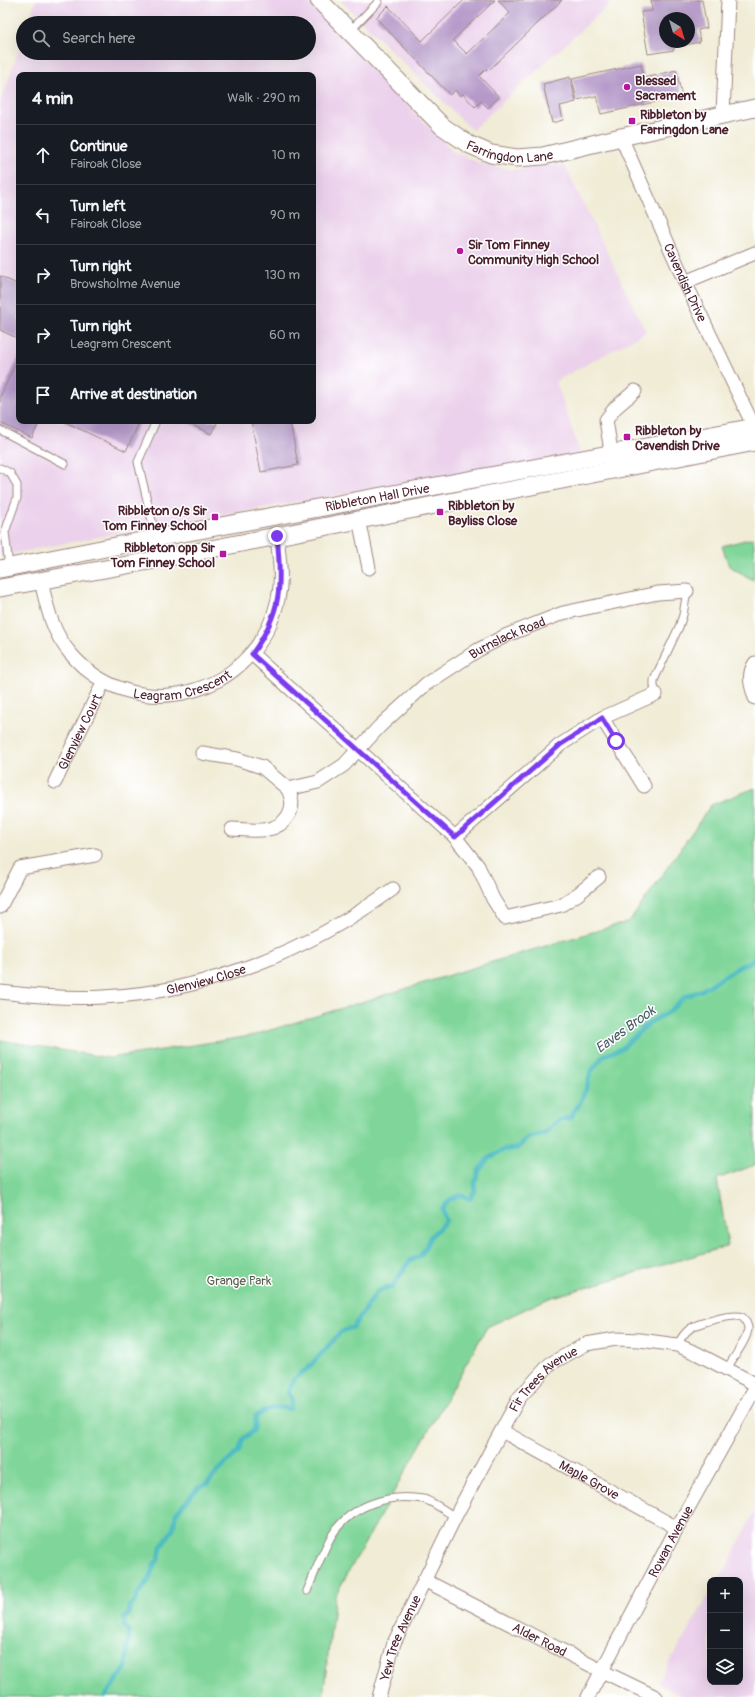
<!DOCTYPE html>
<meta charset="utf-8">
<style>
:root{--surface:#171b24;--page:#20242c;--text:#f1f3f6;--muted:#9ea1a6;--line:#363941}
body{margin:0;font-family:Pangolin,sans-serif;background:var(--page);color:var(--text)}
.controls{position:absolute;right:12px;bottom:12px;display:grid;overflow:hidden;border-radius:8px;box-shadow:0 4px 16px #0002}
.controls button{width:36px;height:36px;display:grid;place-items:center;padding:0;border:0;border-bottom:1px solid var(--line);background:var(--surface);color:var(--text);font:20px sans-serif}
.compass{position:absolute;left:659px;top:12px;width:36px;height:36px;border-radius:50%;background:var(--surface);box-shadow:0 4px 16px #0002;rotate:142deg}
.stop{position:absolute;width:12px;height:12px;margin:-9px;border:3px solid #7c3aed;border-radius:50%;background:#fff}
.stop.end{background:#7c3aed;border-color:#fff;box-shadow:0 1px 4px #0008}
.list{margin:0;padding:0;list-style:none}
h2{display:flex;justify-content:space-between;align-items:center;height:52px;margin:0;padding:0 16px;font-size:17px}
h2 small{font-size:13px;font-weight:400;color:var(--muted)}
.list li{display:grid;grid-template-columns:26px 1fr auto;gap:12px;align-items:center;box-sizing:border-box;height:60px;padding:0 16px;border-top:1px solid var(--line)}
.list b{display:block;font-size:15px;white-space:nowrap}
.list p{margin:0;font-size:13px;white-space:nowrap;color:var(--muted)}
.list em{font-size:13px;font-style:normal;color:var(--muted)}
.icon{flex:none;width:22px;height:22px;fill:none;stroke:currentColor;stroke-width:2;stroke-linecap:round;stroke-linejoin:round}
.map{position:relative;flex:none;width:755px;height:1697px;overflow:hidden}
.search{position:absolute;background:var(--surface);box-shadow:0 4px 16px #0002;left:16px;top:16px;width:300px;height:44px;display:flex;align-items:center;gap:10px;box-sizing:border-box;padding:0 14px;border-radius:22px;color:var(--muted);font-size:15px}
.panel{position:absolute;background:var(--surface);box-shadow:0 4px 16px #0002;left:16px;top:72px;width:300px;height:352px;border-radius:8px}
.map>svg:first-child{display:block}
</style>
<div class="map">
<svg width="755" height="1697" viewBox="0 0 755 1697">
<rect width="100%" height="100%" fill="#fff"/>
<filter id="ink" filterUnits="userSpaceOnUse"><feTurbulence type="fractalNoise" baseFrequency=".025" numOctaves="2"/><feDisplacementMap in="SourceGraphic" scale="8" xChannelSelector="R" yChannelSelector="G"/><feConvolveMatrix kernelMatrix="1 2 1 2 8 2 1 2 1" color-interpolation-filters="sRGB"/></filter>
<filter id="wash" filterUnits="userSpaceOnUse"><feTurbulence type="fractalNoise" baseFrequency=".012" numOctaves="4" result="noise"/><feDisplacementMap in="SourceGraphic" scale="16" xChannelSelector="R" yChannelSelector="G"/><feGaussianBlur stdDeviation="0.9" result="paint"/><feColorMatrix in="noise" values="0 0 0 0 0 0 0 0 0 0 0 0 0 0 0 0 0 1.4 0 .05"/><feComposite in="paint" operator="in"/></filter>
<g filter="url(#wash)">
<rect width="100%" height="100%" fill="#f0ecd6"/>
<path fill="#ebd1eb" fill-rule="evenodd" d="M36 0H306L452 151 479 163 511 170 564 164 646 332 556 381 580 453 135 530 0 556V103L23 38V53H309V23H28ZM19 75H313V421H19Z
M340 0H614L472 130Z
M755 1510V1697H683L657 1683 710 1593V1682H740V1580H718L727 1567Z"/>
<path fill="#80d69a" stroke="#657a62" d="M753 538C755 549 755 568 753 580L729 566 722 546Z
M755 788V1165L717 1179 728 1246 549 1298 487 1327 335 1596 323 1697H0V1040L110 1058 251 1036 505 958 630 921 711 805Z"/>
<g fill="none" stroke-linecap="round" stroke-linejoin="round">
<path stroke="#4dbcc3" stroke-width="4.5" d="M105 1697 126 1667 129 1632 124 1625V1618C129 1615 130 1612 129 1606L134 1603 138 1594 149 1580 154 1564 159 1559 161 1547 173 1529 176 1513 198 1488 207 1484 221 1468 239 1451 243 1439 254 1430 256 1416C267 1409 277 1405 290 1409L292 1399 288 1392 294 1379 309 1367 341 1332 353 1327 377 1292 387 1287 392 1288 410 1260 419 1257 423 1252 430 1237 446 1221 442 1210 449 1200 460 1195 470 1199 475 1191V1182L479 1170 489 1158 503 1150 518 1148 527 1138 544 1134 557 1121 571 1117 581 1101 587 1086 590 1073 603 1056 622 1048 649 1023 670 1011 684 997 702 990 739 967 755 959"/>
</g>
<g id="blocks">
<path fill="#b59ac9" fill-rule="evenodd" d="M464 0H495L453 40 467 54 510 13 498 0H562L488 71 486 69 479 76 499 97 488 108 481 101 475 107 463 94 460 96 455 90 450 95 376 18 388 6 422 41Z
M651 0H702L707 28 698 30 700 42 674 47V50L648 54 641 12 652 11ZM665 18H689V42H665Z
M641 64 644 78 676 70 682 96 601 114 596 96 577 100 572 79Z
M570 77 576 102 560 106 563 120 552 123 543 84Z
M0 276 19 285V339L0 330Z
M19 356V421H40L32 438 0 423V397Z
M63 421H140L126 451Z
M184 421H218L211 434Z
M251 421H290L298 465 261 472Z"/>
</g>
</g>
<g filter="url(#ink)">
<use href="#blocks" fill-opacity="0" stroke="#9d8680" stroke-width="1"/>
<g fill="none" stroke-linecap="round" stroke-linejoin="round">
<defs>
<path id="service" d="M350 31 378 2
M0 430 65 464
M0 468 10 473 17 485V498L5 532 9 567
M156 538 138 462 156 421
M656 694 654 686V680L679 627 683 615 687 591
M677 1345C681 1339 684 1332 691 1328 698 1323 734 1313 742 1317 745 1319 747 1324 748 1327 749 1338 732 1359 727 1369
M307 1591C315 1573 322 1552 332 1535 351 1505 389 1493 423 1499 432 1501 447 1512 455 1517"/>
<g id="minor">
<path d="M723 114 728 0"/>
<path id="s1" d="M621 137 685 282 754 427"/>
<path d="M685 282 755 253"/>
<path d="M614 454 610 445 606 420 615 408 635 391"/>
<path d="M359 519 369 568"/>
<path id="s2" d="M41 581C47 607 52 632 70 653 135 730 257 696 278 599 283 578 279 557 277 536"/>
<path d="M252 654 455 837 478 866 493 899 505 918 561 905 578 894 599 877"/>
<path d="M755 663C747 675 751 686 755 698"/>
<path d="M602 718 656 694"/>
<path d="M202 753 237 759 262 767 288 789"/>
<path id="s3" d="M55 782 104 681"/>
<path id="s4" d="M232 829C251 830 276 835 288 816 294 806 292 799 288 789L318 782 344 765 380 726 426 684 478 650 505 636 563 613 658 593 687 591"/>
<path d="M455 837 560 745 602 718 644 786"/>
<path d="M0 907 20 868 95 855"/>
<path id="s5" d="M0 992C34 996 69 999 103 997 208 992 309 950 393 889"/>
<path id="s6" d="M502 1431 677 1528"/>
<path id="s7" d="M424 1580 602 1671 656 1697"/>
<path id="s8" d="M379 1697 394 1643 455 1517 519 1398 550 1364 586 1344 616 1339 640 1340 677 1345 698 1354 755 1384"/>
<path id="s9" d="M588 1697 677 1528 755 1388"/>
</g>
<g id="tertiary">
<path id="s10" d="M319 0 442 126 468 144 491 154 517 158 543 156 621 137 755 108"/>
<path id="s11" d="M0 569 156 538 755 427"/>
<path d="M0 588 160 559 755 442"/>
</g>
</defs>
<use href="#service" stroke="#9d8680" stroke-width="9"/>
<use href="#minor" stroke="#9d8680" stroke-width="15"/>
<use href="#tertiary" stroke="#9d8680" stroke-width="19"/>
<use href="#service" stroke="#fff" stroke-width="7"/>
<use href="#minor" stroke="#fff" stroke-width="13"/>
<use href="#tertiary" stroke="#fff" stroke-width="17"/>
</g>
</g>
<g fill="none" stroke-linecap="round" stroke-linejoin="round" filter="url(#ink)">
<path stroke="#7c3aed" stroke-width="5" d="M277 536C282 585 282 612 252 654L455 837 560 745 602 718 616 741"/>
</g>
<g fill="#b5179e" stroke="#fff" stroke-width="1.5">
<circle cx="627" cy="87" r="4"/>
<rect x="628" y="117" width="8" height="8" rx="2"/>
<circle cx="460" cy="251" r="4"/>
<rect x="623" y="433" width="8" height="8" rx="2"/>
<rect x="436" y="508" width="8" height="8" rx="2"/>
<rect x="211" y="513" width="8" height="8" rx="2"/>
<rect x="219" y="550" width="8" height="8" rx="2"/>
</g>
<g text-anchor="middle" stroke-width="3" stroke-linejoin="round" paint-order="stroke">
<g font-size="13" font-weight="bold" fill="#4a1f2b" stroke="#fff" text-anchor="start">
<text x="635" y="85">Blessed<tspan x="635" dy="15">Sacrament</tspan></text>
<text x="640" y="119">Ribbleton by<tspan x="640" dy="15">Farringdon Lane</tspan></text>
<text x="468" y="249">Sir Tom Finney<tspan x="468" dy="15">Community High School</tspan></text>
<text x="635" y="435">Ribbleton by<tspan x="635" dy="15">Cavendish Drive</tspan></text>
<text x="448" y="510">Ribbleton by<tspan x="448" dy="15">Bayliss Close</tspan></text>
<text x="207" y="515" text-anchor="end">Ribbleton o/s Sir<tspan x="207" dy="15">Tom Finney School</tspan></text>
<text x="215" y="552" text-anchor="end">Ribbleton opp Sir<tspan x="215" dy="15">Tom Finney School</tspan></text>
</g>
<g font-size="13" fill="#4a1f2b" stroke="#fff">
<text dy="5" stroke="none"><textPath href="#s10" startOffset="251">Farringdon Lane</textPath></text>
<text dy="5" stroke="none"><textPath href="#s1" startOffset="159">Cavendish Drive</textPath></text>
<text dy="5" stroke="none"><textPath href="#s11" startOffset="384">Ribbleton Hall Drive</textPath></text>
<text dy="5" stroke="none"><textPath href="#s4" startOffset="360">Burnslack Road</textPath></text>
<text dy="5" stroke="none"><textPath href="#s2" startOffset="205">Leagram Crescent</textPath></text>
<text dy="5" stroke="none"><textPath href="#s3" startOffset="56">Glenview Court</textPath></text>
<text dy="5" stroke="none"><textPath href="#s5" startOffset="208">Glenview Close</textPath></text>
<text dy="5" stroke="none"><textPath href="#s8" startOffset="362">Fir Trees Avenue</textPath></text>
<text dy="5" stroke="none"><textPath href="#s6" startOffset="100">Maple Grove</textPath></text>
<text dy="5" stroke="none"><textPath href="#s9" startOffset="176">Rowan Avenue</textPath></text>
<text dy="5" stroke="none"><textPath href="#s8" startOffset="63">Yew Tree Avenue</textPath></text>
<text dy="5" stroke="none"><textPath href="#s7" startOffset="130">Alder Road</textPath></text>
</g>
<g font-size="13" fill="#5d5f52" stroke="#fff">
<text x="239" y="1285">Grange Park</text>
</g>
<g font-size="14" font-style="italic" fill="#4b5e68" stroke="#fff">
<text transform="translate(625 1029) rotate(-36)" y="5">Eaves Brook</text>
</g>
</g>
</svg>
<div class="controls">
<button>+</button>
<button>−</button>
<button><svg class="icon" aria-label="layers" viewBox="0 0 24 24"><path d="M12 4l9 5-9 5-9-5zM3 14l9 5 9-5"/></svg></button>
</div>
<svg class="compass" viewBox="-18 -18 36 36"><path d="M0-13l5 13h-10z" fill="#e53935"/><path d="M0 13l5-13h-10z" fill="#9ea1a6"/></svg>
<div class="stop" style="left:616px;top:741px"></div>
<div class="stop end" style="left:277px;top:536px"></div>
<div class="search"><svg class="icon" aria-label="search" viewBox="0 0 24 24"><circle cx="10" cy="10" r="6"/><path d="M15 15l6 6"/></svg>Search here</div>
<section class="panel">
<h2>4 min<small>Walk · 290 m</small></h2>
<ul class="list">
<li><svg class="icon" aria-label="ahead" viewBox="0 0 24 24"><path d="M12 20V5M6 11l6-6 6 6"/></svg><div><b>Continue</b><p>Fairoak Close</p></div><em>10 m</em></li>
<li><svg class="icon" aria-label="left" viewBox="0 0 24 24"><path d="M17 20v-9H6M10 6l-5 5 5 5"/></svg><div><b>Turn left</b><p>Fairoak Close</p></div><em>90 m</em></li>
<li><svg class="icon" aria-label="right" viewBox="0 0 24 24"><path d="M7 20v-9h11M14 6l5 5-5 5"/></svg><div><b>Turn right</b><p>Browsholme Avenue</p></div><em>130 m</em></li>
<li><svg class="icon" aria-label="right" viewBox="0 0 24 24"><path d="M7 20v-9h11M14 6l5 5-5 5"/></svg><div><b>Turn right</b><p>Leagram Crescent</p></div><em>60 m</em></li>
<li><svg class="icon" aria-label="arrive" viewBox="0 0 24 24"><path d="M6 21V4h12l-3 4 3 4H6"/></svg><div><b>Arrive at destination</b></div></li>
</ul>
</section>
</div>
